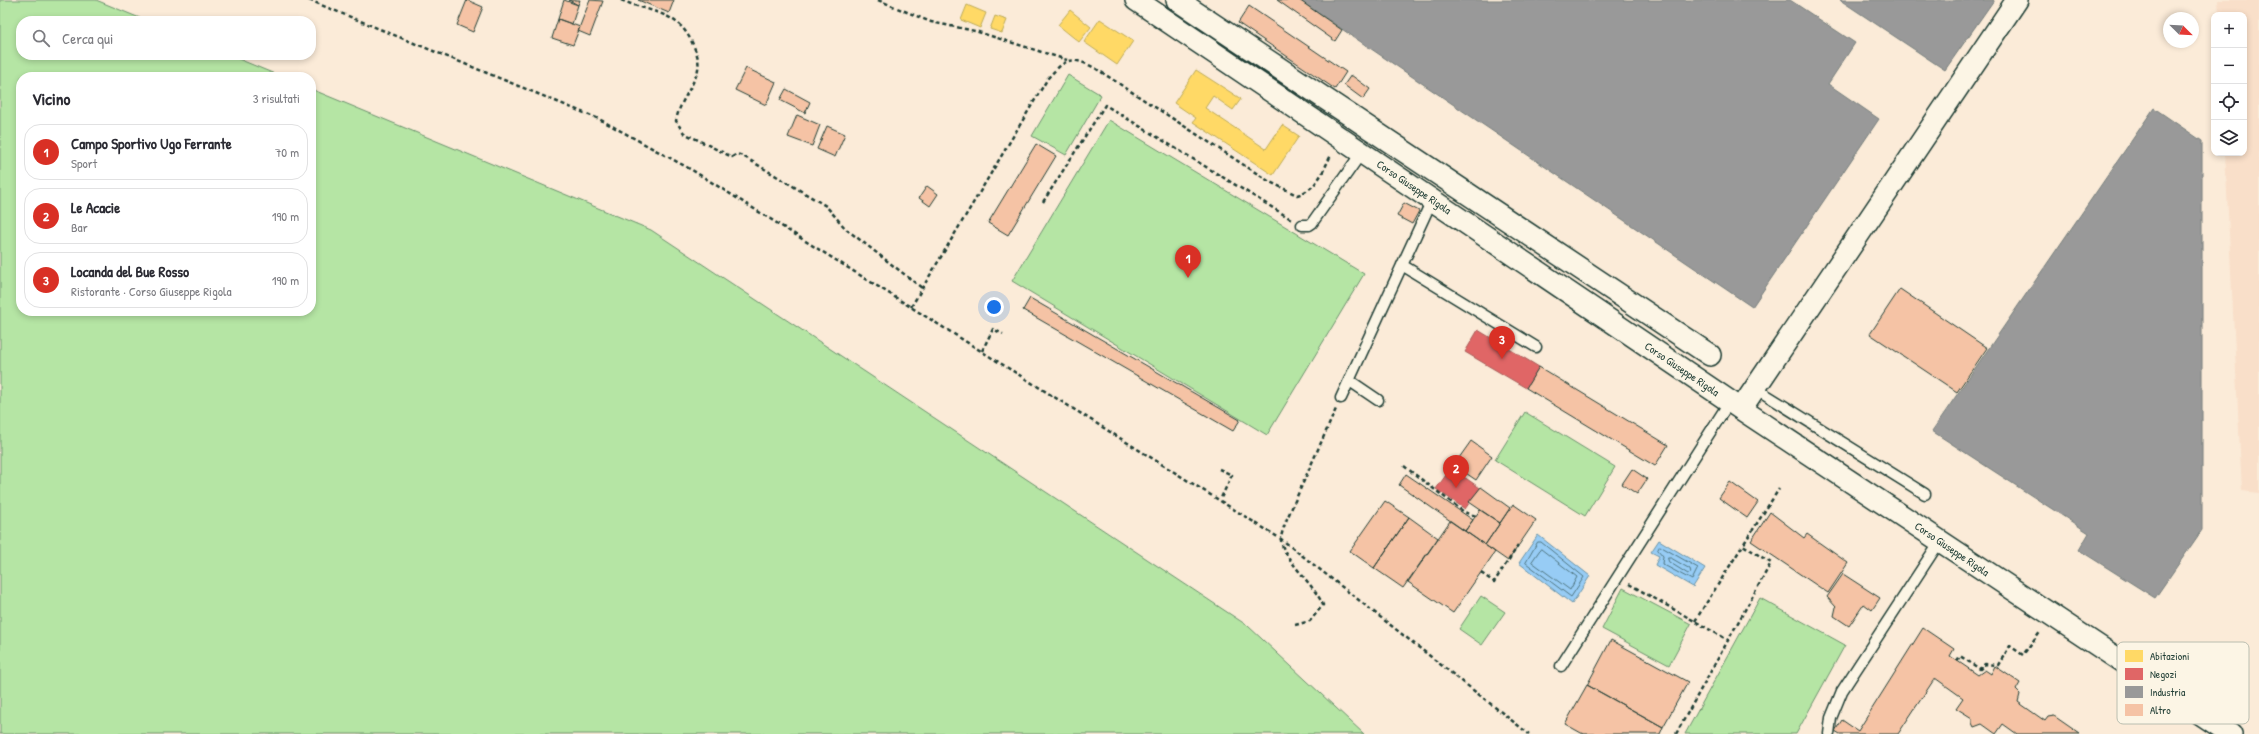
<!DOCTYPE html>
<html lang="it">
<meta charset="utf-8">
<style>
:root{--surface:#fff;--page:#f7f7f7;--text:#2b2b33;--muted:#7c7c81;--line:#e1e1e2;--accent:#d93025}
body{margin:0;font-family:"Patrick Hand",sans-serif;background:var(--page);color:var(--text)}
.controls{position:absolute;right:12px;top:12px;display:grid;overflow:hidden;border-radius:8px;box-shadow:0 2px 6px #0003}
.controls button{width:36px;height:36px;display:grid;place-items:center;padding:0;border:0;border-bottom:1px solid var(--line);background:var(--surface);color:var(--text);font:20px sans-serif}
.compass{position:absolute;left:2163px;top:12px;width:36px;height:36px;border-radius:50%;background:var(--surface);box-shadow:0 2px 6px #0003;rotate:114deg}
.you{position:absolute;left:994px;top:307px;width:14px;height:14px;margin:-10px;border:3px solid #fff;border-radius:50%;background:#1a73e8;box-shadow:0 0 0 6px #1a73e833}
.badge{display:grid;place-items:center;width:26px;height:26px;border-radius:50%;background:var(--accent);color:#fff;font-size:13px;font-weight:700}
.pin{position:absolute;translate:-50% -33px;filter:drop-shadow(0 1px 2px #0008)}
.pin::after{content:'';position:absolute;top:21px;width:14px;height:12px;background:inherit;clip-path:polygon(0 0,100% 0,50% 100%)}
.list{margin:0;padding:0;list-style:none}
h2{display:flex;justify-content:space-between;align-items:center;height:52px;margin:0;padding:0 16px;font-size:17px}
h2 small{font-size:13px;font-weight:400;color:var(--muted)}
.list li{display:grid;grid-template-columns:26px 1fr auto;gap:12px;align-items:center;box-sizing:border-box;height:56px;margin:0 8px 8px;padding:0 8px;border:1px solid var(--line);border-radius:16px}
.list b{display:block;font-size:15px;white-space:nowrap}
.list p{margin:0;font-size:13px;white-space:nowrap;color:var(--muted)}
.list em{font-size:13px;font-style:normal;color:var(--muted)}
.icon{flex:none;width:22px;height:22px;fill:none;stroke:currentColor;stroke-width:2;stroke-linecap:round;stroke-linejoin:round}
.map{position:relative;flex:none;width:2259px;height:734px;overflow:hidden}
.search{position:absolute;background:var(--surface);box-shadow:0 2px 6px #0003;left:16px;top:16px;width:300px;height:44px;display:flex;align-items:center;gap:10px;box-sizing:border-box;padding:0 14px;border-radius:16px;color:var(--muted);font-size:15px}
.panel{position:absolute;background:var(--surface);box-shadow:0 2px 6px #0003;left:16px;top:72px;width:300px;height:244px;border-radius:16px}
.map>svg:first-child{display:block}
</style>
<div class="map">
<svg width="2259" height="734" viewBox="0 0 2259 734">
<rect width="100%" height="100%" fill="#fbebd8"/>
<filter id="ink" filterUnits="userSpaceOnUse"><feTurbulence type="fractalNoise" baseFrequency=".025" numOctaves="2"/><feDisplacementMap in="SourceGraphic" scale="8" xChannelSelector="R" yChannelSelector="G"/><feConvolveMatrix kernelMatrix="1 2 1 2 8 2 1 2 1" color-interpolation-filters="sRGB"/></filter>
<g filter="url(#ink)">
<path fill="#f9dfc9" d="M2218 0H2259V493L2242 491 2225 153H2244V15H2219Z"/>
<path fill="#b5e5a4" stroke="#6a916c" d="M0 0H96L147 21H21V55H229L282 77H21V311H311V89L651 230 1248 626 1364 734H0Z
M1068 75 1101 95 1066 155 1032 136Z
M1109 120 1364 274 1267 435 1012 281Z
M1525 412 1615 467 1585 516 1495 460Z
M1623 588 1691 624 1669 665 1602 629Z
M1481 596 1505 612 1482 645 1459 629Z
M1760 598 1845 645 1796 734H1685Z"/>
<path fill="#97ccf5" stroke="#6793a8" d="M1538 535 1590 576 1572 604 1519 563Z
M1659 540 1705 568 1693 587 1655 565 1659 556 1651 552Z"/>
<path fill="#ffd966" stroke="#bcaa57" d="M967 5 986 13 980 28 961 20Z
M1070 10 1091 27 1079 42 1058 25Z
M995 16 1007 20 1002 33 990 29Z
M1100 19 1133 41 1117 65 1084 42Z
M1196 70 1241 99 1233 110 1213 96 1205 108 1266 149 1282 125 1299 136 1273 175 1193 122 1196 118 1174 103Z"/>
<path fill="#e06666" stroke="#a65a57" d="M1478 330 1539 367 1526 388 1465 352Z
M1451 468 1480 488 1465 509 1436 489Z"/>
<path fill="#999" stroke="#747d7b" d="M1299 0H1790L1855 43 1828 84 1879 119 1752 307Z
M1840 0H1994L1945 70Z
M2154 108 2202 141V530L2155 598 2079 550 2089 533 1932 431Z"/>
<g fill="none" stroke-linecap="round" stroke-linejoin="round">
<path stroke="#4f7681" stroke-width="1" d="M1538 542H1541L1584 577 1571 597 1526 563Z
M1660 546 1698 568 1692 580 1662 564 1663 556 1658 550Z
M1541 549 1577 577 1570 590 1532 562Z
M1668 558H1671L1690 569 1691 573 1688 574 1669 562Z"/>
</g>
<path fill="#f5c3a5" stroke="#1f3d34" d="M467 0 483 7 473 32 457 25Z
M564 0 578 5 572 24 558 19Z
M569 0H580L578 5Z
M590 0 603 1 590 36 578 31Z
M638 0H674L669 13Z
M1277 0H1299L1342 30 1335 41Z
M1249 6 1346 72 1335 89 1238 23Z
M558 19 580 27 573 45 552 38Z
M746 68 776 82 766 105 735 90Z
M1351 75 1370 89 1363 99 1344 85Z
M786 89 810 102 805 113 780 100Z
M797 115 820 125 812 146 788 137Z
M827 126 845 134 835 157 817 149Z
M1036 144 1056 156 1008 235 988 223Z
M927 186 938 194 930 206 919 198Z
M1404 203 1419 211 1412 224 1397 216Z
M1900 289 1987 348 1957 392 1870 334Z
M1030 298 1240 420 1233 431 1023 310Z
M1539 367 1668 445 1655 466 1526 388Z
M1471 441 1492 456 1476 480 1454 465Z
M1632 469 1647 479 1637 494 1622 484Z
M1406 474 1473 520 1465 531 1399 485Z
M1730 482 1758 502 1747 518 1719 498Z
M1481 487 1510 508 1500 523 1469 502Z
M1385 501 1409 517 1374 568 1350 551Z
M1513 504 1536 520 1508 561 1485 545Z
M1480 510 1500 523 1485 545 1465 531Z
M1770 512 1804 538 1807 534 1848 563 1828 593 1751 541Z
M1409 517 1438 538 1403 588 1374 568Z
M1450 521 1495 552 1453 613 1408 582Z
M1843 574 1880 598 1872 610 1864 604 1849 626 1834 616 1836 607 1827 597Z
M1923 628 1954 649 1950 656 1978 675 1985 670 1991 674 1995 666 2020 683 2016 690 2020 694 2018 702 2045 721 2048 717 2054 716 2080 734H2017L2003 724 1996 734 1982 724 1974 727 1972 723V718L1956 708 1963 698 1935 678 1898 734H1840L1835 731 1842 720 1858 731Z
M1611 640 1688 682 1663 727 1587 685Z
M1587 685 1663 727 1660 734H1583L1565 724Z"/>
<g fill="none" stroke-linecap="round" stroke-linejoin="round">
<defs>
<path id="lane" d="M1302 225H1309L1312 223 1362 152
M1402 265 1536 347
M1350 381 1378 400
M1755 388 1925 494
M1341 398 1432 200
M1561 666 1730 401
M1829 734 1831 718 1842 691 1940 541"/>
<path id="street" d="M1136 0 1741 409 2231 734
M1177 0 1710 355
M1741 409 2017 0"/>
</defs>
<use href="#lane" stroke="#1f3d34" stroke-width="13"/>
<use href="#street" stroke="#1f3d34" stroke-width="24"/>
<path stroke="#1f3d34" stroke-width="2.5" stroke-dasharray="4 3" stroke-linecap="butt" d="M309 0 599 119 692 170 1281 539 1529 734
M621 0C653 14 679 10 694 47 698 56 700 64 697 73 691 90 679 103 676 121L684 133 732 157 737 154 743 156 826 206 846 229 922 288
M878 0 931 22 975 31 1067 60
M1043 202 1105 105 1291 219
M911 307 1048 78C1066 58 1071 56 1095 68L1270 182 1297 195C1317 189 1322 173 1331 155
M982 351 993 329 1003 334
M1404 466 1464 512 1476 516
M1219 469 1232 475 1220 500
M1481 573 1494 582 1518 546
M1629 584 1728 640
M1695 621 1743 545
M1295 625 1310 621 1323 605C1314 584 1283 559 1281 540 1281 534 1284 527 1286 521L1336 409
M1957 661 1960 656 1980 669 1985 664 1998 665 2010 646 2023 655 2041 630
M1676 734 1771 563 1743 545 1779 489"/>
<use href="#lane" stroke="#fcf5e5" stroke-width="10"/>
<use href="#street" stroke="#fcf5e5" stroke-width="21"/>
</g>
</g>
<g text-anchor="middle" stroke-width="4" stroke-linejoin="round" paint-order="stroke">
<g font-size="11" fill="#1f3d34" stroke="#fcf5e5">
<text transform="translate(1414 187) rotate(34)" y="4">Corso Giuseppe Rigola</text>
<text transform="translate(1682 369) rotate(34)" y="4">Corso Giuseppe Rigola</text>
<text transform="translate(1952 549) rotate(34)" y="4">Corso Giuseppe Rigola</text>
</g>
</g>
<rect x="2117" y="642" width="132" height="82" rx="6" fill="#fcf5e5" stroke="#babeb0" stroke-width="1"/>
<rect x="2125" y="650" width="18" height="12" fill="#ffd966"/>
<rect x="2125" y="668" width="18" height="12" fill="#e06666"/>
<rect x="2125" y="686" width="18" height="12" fill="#999"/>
<rect x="2125" y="704" width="18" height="12" fill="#f5c3a5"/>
<g font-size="11" fill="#1f3d34">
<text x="2150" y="660">Abitazioni</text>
<text x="2150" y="678">Negozi</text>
<text x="2150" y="696">Industria</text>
<text x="2150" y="714">Altro</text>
</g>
</svg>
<div class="controls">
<button>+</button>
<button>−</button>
<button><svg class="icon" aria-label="locate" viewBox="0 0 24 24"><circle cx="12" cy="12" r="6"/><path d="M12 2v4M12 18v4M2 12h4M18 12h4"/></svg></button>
<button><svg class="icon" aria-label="layers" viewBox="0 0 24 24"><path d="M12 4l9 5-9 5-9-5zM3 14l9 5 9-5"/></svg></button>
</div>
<svg class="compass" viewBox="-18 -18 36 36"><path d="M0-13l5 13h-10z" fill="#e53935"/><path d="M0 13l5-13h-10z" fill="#7c7c81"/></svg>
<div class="you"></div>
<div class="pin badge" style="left:1188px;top:278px">1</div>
<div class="pin badge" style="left:1456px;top:488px">2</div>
<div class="pin badge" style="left:1502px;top:359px">3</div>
<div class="search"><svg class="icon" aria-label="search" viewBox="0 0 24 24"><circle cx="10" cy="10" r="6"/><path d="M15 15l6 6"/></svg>Cerca qui</div>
<section class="panel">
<h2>Vicino<small>3 risultati</small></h2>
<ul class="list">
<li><span class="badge">1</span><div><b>Campo Sportivo Ugo Ferrante</b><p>Sport</p></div><em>70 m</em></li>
<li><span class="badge">2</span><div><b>Le Acacie</b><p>Bar</p></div><em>190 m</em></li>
<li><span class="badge">3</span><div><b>Locanda del Bue Rosso</b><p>Ristorante · Corso Giuseppe Rigola</p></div><em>190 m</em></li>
</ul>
</section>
</div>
